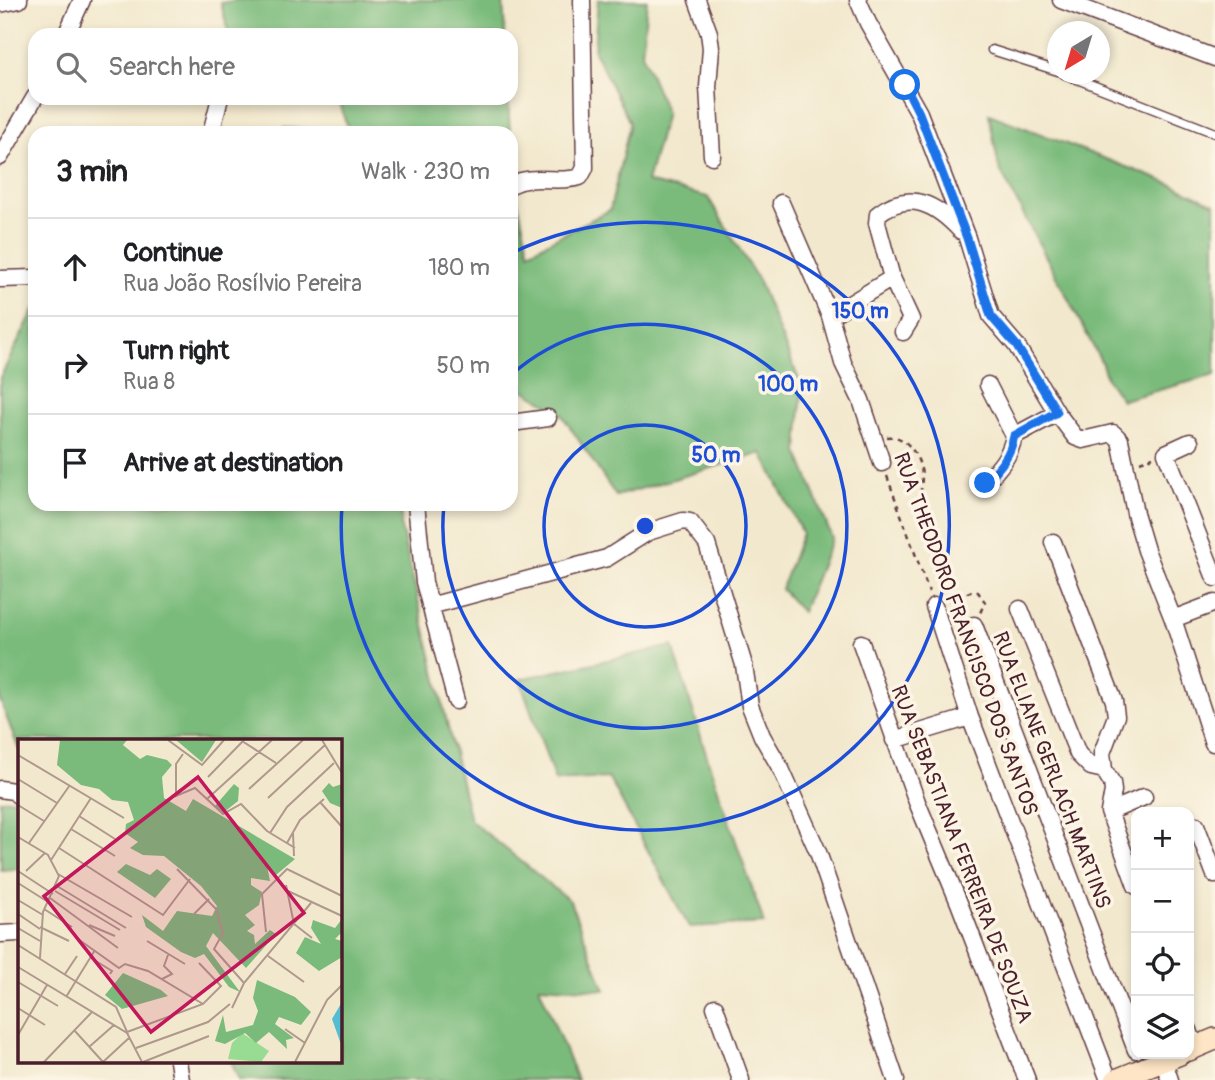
<!DOCTYPE html>
<meta charset="utf-8">
<style>
:root{--surface:#fff;--page:#f6f6f6;--text:#202124;--muted:#757577;--line:#e0e0e0}
body{margin:0;font-family:Pangolin,sans-serif;background:var(--page);color:var(--text)}
.controls{position:absolute;right:21px;bottom:21px;display:grid;overflow:hidden;border-radius:14px;box-shadow:0 4px 10px #0003}
.controls button{width:63px;height:63px;display:grid;place-items:center;padding:0;border:0;border-bottom:2px solid var(--line);background:var(--surface);color:var(--text);font:35px sans-serif}
.compass{position:absolute;left:1047px;top:21px;width:63px;height:63px;border-radius:50%;background:var(--surface);box-shadow:0 4px 10px #0003;rotate:218deg}
.stop{position:absolute;width:21px;height:21px;margin:-16px;border:5px solid #1a73e8;border-radius:50%;background:#fff}
.stop.end{background:#1a73e8;border-color:#fff;box-shadow:0 2px 7px #0008}
.list{margin:0;padding:0;list-style:none}
h2{display:flex;justify-content:space-between;align-items:center;height:91px;margin:0;padding:0 28px;font-size:30px}
h2 small{font-size:23px;font-weight:400;color:var(--muted)}
.list li{display:grid;grid-template-columns:46px 1fr auto;gap:21px;align-items:center;box-sizing:border-box;height:98px;padding:0 28px;border-top:2px solid var(--line)}
.list b{display:block;font-size:26px;white-space:nowrap}
.list p{margin:0;font-size:23px;white-space:nowrap;color:var(--muted)}
.list em{font-size:23px;font-style:normal;color:var(--muted)}
.icon{flex:none;width:38px;height:38px;fill:none;stroke:currentColor;stroke-width:2;stroke-linecap:round;stroke-linejoin:round}
.map{position:relative;flex:none;width:1215px;height:1080px;overflow:hidden}
.search{position:absolute;background:var(--surface);box-shadow:0 4px 10px #0003;left:28px;top:28px;width:490px;height:77px;display:flex;align-items:center;gap:18px;box-sizing:border-box;padding:0 24px;border-radius:21px;color:var(--muted);font-size:26px}
.panel{position:absolute;background:var(--surface);box-shadow:0 4px 10px #0003;left:28px;top:126px;width:490px;height:385px;border-radius:21px}
.map>svg:first-child{display:block}
</style>
<div class="map">
<svg width="1215" height="1080" viewBox="0 0 1215 1080">
<rect width="100%" height="100%" fill="#fcf5e5"/>
<filter id="ink" filterUnits="userSpaceOnUse"><feTurbulence type="fractalNoise" baseFrequency=".0143" numOctaves="2"/><feDisplacementMap in="SourceGraphic" scale="14" xChannelSelector="R" yChannelSelector="G"/><feConvolveMatrix kernelMatrix="1 2 1 2 8 2 1 2 1" color-interpolation-filters="sRGB"/></filter>
<filter id="wash" filterUnits="userSpaceOnUse"><feTurbulence type="fractalNoise" baseFrequency=".00686" numOctaves="4" result="noise"/><feDisplacementMap in="SourceGraphic" scale="28" xChannelSelector="R" yChannelSelector="G"/><feGaussianBlur stdDeviation="1.57" result="paint"/><feColorMatrix in="noise" values="0 0 0 0 0 0 0 0 0 0 0 0 0 0 0 0 0 1.4 0 .05"/><feComposite in="paint" operator="in"/></filter>
<g filter="url(#wash)">
<rect width="100%" height="100%" fill="#f2e8cd"/>
<path fill="#7abb7c" stroke="#626d54" stroke-width="2" d="M238 0H503L505 35H229L221 3Z
M598 0H647L642 53 666 113 647 182 708 197 758 280 802 387 798 452 832 538 802 612 781 589 802 533 762 453 616 496 560 412 511 382V150L512 177 529 252 610 210 630 123 594 51Z
M337 98H508L510 133H285L284 128 349 131Z
M989 114 1173 185 1215 204V375L1122 400 1107 379 1101 361 999 168Z
M35 308V504H401V528L470 820 570 901 605 990 539 986 577 1080H239L231 1061H340V740H19V750L0 700V378Z
M673 646 709 763 764 923 689 927 609 778 555 781 520 679Z
M14 799 19 812V869L1 870 0 800Z"/>
</g>
<g filter="url(#ink)">
<g fill="none" stroke-linecap="round" stroke-linejoin="round">
<defs>
<path id="lane" d="M992 50 1058 71
M1064 74 1215 133"/>
<path id="street" d="M697 0 709 33 711 48 708 87 712 156
M858 0 868 23 919 113 967 238 991 316 1016 345 1057 413 1075 437 1083 440 1113 433 1120 440 1135 513 1146 550 1173 619 1213 743
M1061 0 1215 58
M0 4 19 0
M66 35 82 0
M211 133 220 98
M0 157 35 97
M511 185C532 173 558 184 580 177L585 168 582 0
M781 203 830 316 843 363 861 400 882 463
M892 278 911 319 903 332
M0 279 35 278
M830 316 892 278 877 223 878 214C910 189 937 205 961 231
M988 385 1014 436
M511 423 548 418
M1190 442 1166 453 1215 578
M985 483C999 468 1010 457 1014 436L1057 413
M416 504 424 582 456 701
M1053 542 1114 701 1116 716 1102 753 1104 770 1112 783 1113 791 1109 812 1136 886
M430 606 607 558 648 532 683 521 690 522 707 544 744 665 750 706 762 736 781 769 818 852 896 1080
M934 606 970 717 1109 1080
M1020 609 1078 754 1091 767 1104 770
M1173 619 1215 603
M974 625 1136 1050
M861 643 917 802 959 903 1027 1080
M894 740 970 717
M0 789 13 791 19 796
M1109 812 1144 797
M1196 825 1215 875
M0 934 19 933
M715 1007 741 1080
M1189 1030 1195 1048
M1163 1060 1170 1080
M178 1061 181 1080"/>
<path id="secondary" d="M1189 1050 1215 1039
M1116 1080 1180 1054"/>
</defs>
<use href="#lane" stroke="#633d43" stroke-width="11"/>
<use href="#street" stroke="#633d43" stroke-width="19"/>
<use href="#secondary" stroke="#633d43" stroke-width="24"/>
<path stroke="#633d43" stroke-width="2.5" stroke-dasharray="5 5" stroke-linecap="butt" d="M887 437C905 434 917 453 921 469 923 476 921 485 921 492
M1140 462 1153 457
M887 476 929 592
M948 600 970 592H978L985 602 980 613"/>
<use href="#lane" stroke="#fff" stroke-width="8"/>
<use href="#street" stroke="#fff" stroke-width="16"/>
<use href="#secondary" stroke="#fde5c5" stroke-width="21"/>
</g>
</g>
<g fill="none" stroke-linecap="round" stroke-linejoin="round" filter="url(#ink)">
<path stroke="#1a73e8" stroke-width="9" d="M905 85 919 113 967 238 991 316 1016 345 1057 412 1014 436C1010 457 999 468 985 483"/>
</g>
<g fill="none" stroke="#1d4ed8" stroke-width="3.5">
<circle cx="645" cy="526" r="101"/>
<path d="M511 375A202 202 0 1 1 444 505"/>
<path d="M512 253A304 304 0 1 1 342 505"/>
</g>
<g text-anchor="middle" stroke-width="7" stroke-linejoin="round" paint-order="stroke">
<g font-size="21" fill="#4a1f2b" stroke="#fcf5e5">
<text transform="translate(966 634) rotate(70)" y="7">RUA THEODORO FRANCISCO DOS SANTOS</text>
<text transform="translate(1052 770) rotate(69)" y="7">RUA ELIANE GERLACH MARTINS</text>
<text transform="translate(962 854) rotate(69)" y="7">RUA SEBASTIANA FERREIRA DE SOUZA</text>
</g>
</g>
<g transform="translate(18 739)">
<rect width="324" height="324" fill="#f2e8cd"/>
<path d="M224 294 251 312 243 323 210 320 214 304Z" fill="#98db92"/>
<path d="M42 1H109L105 6 122 20 129 16 149 21 154 26 144 38 146 59 168 72 175 60 277 120 258 136 249 127 252 142 233 139V146L244 153 241 166 227 176 237 186 229 192 236 196 237 205 252 191 258 195 228 229 195 194 188 207 222 253 211 248 186 215 177 219 163 213 128 188 124 176 145 192 159 172 194 177 199 167 183 147 146 117 125 116 112 109 120 103 107 94 108 85 116 81 110 63 94 61 81 50 63 46 39 26ZM158 1H198L184 23ZM311 44 315 48 324 45V69L312 64 304 52ZM216 45 221 49 220 62 205 74 197 67ZM108 125 132 136 139 130 153 140 137 159 99 133ZM324 180V193L317 200 324 202V218L301 232 278 214 287 198 303 205 293 189 295 181 317 189ZM105 234 143 251 150 257 104 270 87 256ZM239 241 277 258 293 273 283 286 261 278 257 285 276 299 268 301 269 310 251 293 238 304 227 294 207 305 197 302 205 276 208 293 235 286 240 272 235 259Z" fill="#7abb7c"/>
<path d="M324 263V308L314 280Z" fill="#55bdd2"/>
<path fill="none" stroke="#af988c" stroke-width="2" d="M150 1 184 26 206 1M304 1 324 34M224 2 258 24M165 15 158 25V57L177 49 205 75 223 65 249 92 277 109M0 16 106 79M190 38 226 1M0 40 39 64M231 50 285 1M250 59 307 6M189 60 254 1M302 63 324 88M0 66 26 82M61 77 97 100M53 90 97 117M252 94 269 68 316 24M275 94 276 117M0 98 30 116 41 137 25 173 22 219M11 104 52 46M269 104 282 81 306 60M41 109 145 176 172 140M33 121 73 59M159 130 198 170 205 194 196 210 226 244M0 132 35 155M8 132 27 114M40 135 114 178M0 144 30 163M268 146 276 185 294 199M39 147 108 189M37 152 102 191M270 152 324 177M32 159 100 209M0 161 25 176M26 170 54 188M0 175 22 190M176 175 191 160M71 186 97 197M22 188 51 202M0 189 22 202M248 193 244 155 269 130 324 157M60 200 101 229 107 225 130 232 185 265M129 202 167 225M0 206 98 268 110 295M250 217 286 243M73 219 94 232 92 235M0 228 109 294 124 323M47 235 59 217M144 240 154 235 146 227 150 216M0 243 40 267M48 258 77 211M0 269 27 286M214 269 226 244 293 164M267 290 287 304M56 291 85 323M109 293 185 265 203 247 181 224M0 296 29 246M71 308 96 286M118 309 190 283 212 265M26 323 74 273M85 323 112 298M125 323 191 297M277 323 309 261 324 246"/>
<path fill="#c2185b" fill-opacity="0.15" stroke="#c2185b" stroke-width="3.5" d="M180 38 286 174 133 293 26 157Z"/>
<rect width="324" height="324" fill="none" stroke="#4a1f2b" stroke-width="3.5"/>
</g>
<circle cx="645" cy="526" r="10" fill="#1d4ed8" stroke="#fcf5e5" stroke-width="3.5"/>
<g font-size="21" text-anchor="middle" font-weight="bold" fill="#1d4ed8" stroke="#fcf5e5" stroke-width="7" stroke-linejoin="round" paint-order="stroke">
<text x="860" y="318">150 m</text>
<text x="788" y="391">100 m</text>
<text x="716" y="462">50 m</text>
</g>
</svg>
<div class="controls">
<button>+</button>
<button>−</button>
<button><svg class="icon" aria-label="locate" viewBox="0 0 24 24"><circle cx="12" cy="12" r="6"/><path d="M12 2v4M12 18v4M2 12h4M18 12h4"/></svg></button>
<button><svg class="icon" aria-label="layers" viewBox="0 0 24 24"><path d="M12 4l9 5-9 5-9-5zM3 14l9 5 9-5"/></svg></button>
</div>
<svg class="compass" viewBox="-18 -18 36 36"><path d="M0-13l5 13h-10z" fill="#e53935"/><path d="M0 13l5-13h-10z" fill="#757577"/></svg>
<div class="stop" style="left:905px;top:85px"></div>
<div class="stop end" style="left:985px;top:483px"></div>
<div class="search"><svg class="icon" aria-label="search" viewBox="0 0 24 24"><circle cx="10" cy="10" r="6"/><path d="M15 15l6 6"/></svg>Search here</div>
<section class="panel">
<h2>3 min<small>Walk · 230 m</small></h2>
<ul class="list">
<li><svg class="icon" aria-label="ahead" viewBox="0 0 24 24"><path d="M12 20V5M6 11l6-6 6 6"/></svg><div><b>Continue</b><p>Rua João Rosílvio Pereira</p></div><em>180 m</em></li>
<li><svg class="icon" aria-label="right" viewBox="0 0 24 24"><path d="M7 20v-9h11M14 6l5 5-5 5"/></svg><div><b>Turn right</b><p>Rua 8</p></div><em>50 m</em></li>
<li><svg class="icon" aria-label="arrive" viewBox="0 0 24 24"><path d="M6 21V4h12l-3 4 3 4H6"/></svg><div><b>Arrive at destination</b></div></li>
</ul>
</section>
</div>
